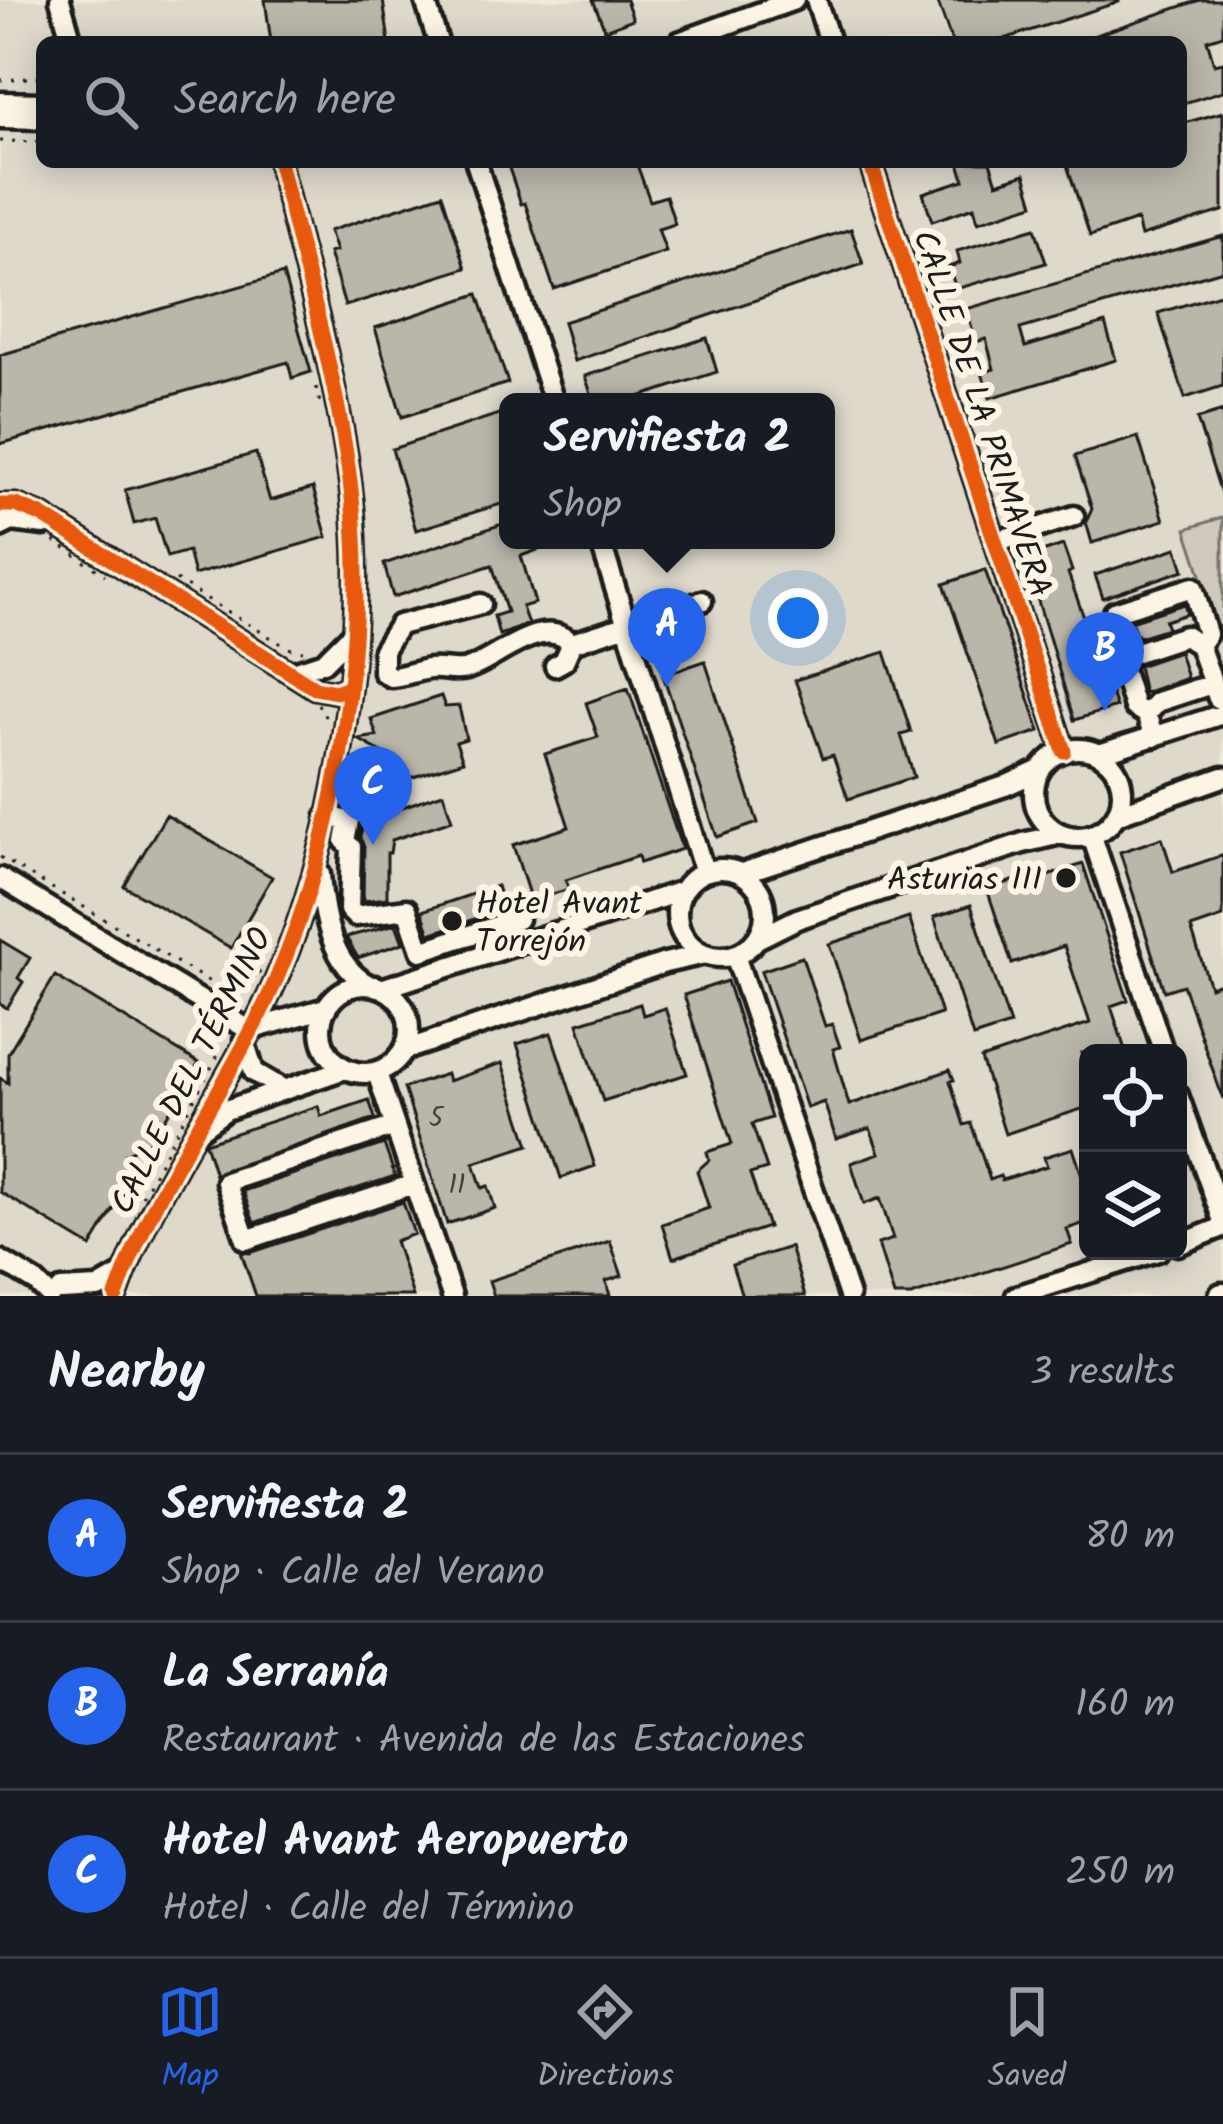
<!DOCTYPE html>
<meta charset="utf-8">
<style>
:root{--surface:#171b24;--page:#20242c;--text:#f1f3f6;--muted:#9ea1a6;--line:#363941;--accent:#2563eb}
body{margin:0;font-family:Kalam,sans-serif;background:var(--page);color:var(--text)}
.controls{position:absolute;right:36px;bottom:36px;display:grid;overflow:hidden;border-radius:18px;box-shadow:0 6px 30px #0003}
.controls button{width:108px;height:108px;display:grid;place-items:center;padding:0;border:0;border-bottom:3px solid var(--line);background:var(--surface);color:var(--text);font:60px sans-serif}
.you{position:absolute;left:798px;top:618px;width:42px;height:42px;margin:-30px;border:9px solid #fff;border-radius:50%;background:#1a73e8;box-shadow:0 0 0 18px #1a73e833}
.badge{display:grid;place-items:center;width:78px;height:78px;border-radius:50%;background:var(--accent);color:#fff;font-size:39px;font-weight:700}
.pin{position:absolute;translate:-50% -99px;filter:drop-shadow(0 3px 6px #0008)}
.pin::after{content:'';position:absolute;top:63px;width:42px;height:36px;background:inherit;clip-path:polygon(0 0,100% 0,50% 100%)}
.popup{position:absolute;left:499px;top:393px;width:336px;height:156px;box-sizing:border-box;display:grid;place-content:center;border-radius:18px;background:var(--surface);filter:drop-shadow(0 3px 9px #0005);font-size:39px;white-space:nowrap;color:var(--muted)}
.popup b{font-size:45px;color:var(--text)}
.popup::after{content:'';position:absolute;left:50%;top:100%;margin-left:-24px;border:24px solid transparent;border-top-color:var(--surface)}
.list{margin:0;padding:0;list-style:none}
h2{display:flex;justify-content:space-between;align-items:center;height:156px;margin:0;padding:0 48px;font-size:51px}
h2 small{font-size:39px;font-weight:400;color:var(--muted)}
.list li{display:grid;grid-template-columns:78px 1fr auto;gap:36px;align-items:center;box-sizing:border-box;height:168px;padding:0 48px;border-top:3px solid var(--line)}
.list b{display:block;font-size:45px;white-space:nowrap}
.list p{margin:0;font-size:39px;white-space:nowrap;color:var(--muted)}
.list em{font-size:39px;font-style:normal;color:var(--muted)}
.icon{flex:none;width:66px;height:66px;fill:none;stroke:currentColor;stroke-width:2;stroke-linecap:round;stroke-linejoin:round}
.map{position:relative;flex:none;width:1223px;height:1296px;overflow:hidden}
.search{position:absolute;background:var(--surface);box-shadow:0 6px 30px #0003;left:36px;right:36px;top:36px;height:132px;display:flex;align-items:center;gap:30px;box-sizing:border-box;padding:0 42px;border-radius:18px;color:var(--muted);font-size:45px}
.sheet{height:660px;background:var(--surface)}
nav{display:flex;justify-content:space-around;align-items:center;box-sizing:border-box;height:168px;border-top:3px solid var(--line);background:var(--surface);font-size:33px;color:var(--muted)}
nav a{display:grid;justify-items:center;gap:6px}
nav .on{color:var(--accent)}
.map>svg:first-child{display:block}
</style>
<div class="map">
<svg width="1223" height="1296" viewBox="0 0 1223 1296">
<rect width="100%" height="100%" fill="#eee8d9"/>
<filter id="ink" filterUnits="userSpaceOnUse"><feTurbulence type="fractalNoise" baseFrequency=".00833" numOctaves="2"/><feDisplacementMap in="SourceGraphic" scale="24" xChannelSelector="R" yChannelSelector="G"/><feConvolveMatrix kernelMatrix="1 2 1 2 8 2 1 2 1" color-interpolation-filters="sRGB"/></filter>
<g filter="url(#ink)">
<path fill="#ded9cb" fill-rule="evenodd" d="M0 0H1223V1296H0V118L42 119V162H1181V42H42V103L0 102ZM508 402H826V540H508ZM1088 1053H1178V1251H1088Z"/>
<path fill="#cfcabd" stroke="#76736c" stroke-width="3" d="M1223 517V642L1186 529Z"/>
<path fill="#bab6aa" stroke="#1c1c1c" stroke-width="3" d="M265 0H383L389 42H271Z
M593 0H626L633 19 605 30Z
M937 0H1119V2L995 42H952Z
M1200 0H1223V35L1207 40 1214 64 1223 62V91L1181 104V42H1075Z
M1223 112V211L1141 236 1137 220 1090 236 1066 162H1181V124Z
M507 162H636L650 201 666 196 675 224 658 229 666 252 554 289 525 203 521 204Z
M959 162H990L997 183 1025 174 1034 204 978 222 974 207 932 221 923 193 964 180Z
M442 194 466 268 345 306 329 253 336 251 329 231Z
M1035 228 1046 263 956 289 949 267 960 263 957 251Z
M851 229 863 264 574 361 563 322Z
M1223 236V270L1020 329 1025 347 1105 323 1116 360 990 398 982 373 994 369 986 339 976 342 966 309Z
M283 274 311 372 292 378 288 362 0 444V355Z
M1223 293V386L1185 398 1158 313Z
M478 294 508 383 402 417 375 328Z
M707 338 717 372 623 402H594L585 376Z
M508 411V502L416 530 392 449Z
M1223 411V493H1221L1197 419Z
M1138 437 1164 520 1092 543 1086 522 1092 509 1075 456Z
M256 453 270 501 313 488 327 537 194 575 188 551 167 557 155 518 134 524 125 490Z
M508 522V540H565L521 556 535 603 522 607 528 624 499 635 494 616 507 612 492 565 393 597 384 564Z
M1063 545 1072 571 1068 573 1116 707 1074 720 1025 558Z
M1177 548 1184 570 1103 598 1095 575Z
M985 570 1040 731 999 745 944 584Z
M1184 604 1187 614 1165 621 1168 628 1139 637 1135 632 1131 621Z
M885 652 911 732 901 735 914 777 848 799 833 755 823 758 795 680Z
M1179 652 1187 678 1144 693 1138 666Z
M705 661 758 823 717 837 663 675Z
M628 688 682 849 640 863 638 856 566 880 569 889 531 901 513 845 569 827 545 754 598 737 586 703Z
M441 696 445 707 459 706 466 739 456 742 463 761 392 784 388 769 378 773 375 768 381 752 358 739 377 736 371 719Z
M443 793 452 820 392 840 390 853H387V898L363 901 364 847 360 837 364 822 376 825 373 817Z
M166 815 272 877 231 948 124 886Z
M1162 838 1173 872 1223 855V917L1191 928 1210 987 1223 982V1099L1183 985 1164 991 1120 852Z
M1083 864 1128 1000 1111 1006 1126 1053H1082L1088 1070V1107L1005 1134 981 1059 1090 1023 1064 946 1012 964 987 889 1025 877 1027 883Z
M497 886 504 909 430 934 422 911Z
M971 905 1010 1025 973 1037 934 917Z
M909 918 941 1014 861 1040 829 944Z
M396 924 403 943 358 958 346 937Z
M0 940 30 958 18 978 23 982 7 1008 0 1004Z
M802 957 825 1026 832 1024 840 1047 833 1049 849 1105 950 1070 954 1080 950 1081 964 1125 971 1123 990 1180 1000 1176 1002 1180 1047 1166 1044 1157 1073 1148 1088 1194V1222L1067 1229 1072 1244 911 1296H894L878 1244 893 1239 880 1198 864 1204 851 1163 879 1153 870 1128 836 1139 824 1102 807 1108 761 971Z
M55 976 199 1063 152 1140 126 1154 136 1161V1172L91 1247 0 1192V1078L8 1083V1053Z
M727 981 771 1118 752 1124 767 1169 750 1174 768 1227 673 1258 662 1224 709 1208 697 1171 709 1160 707 1152 732 1144 684 995Z
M640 1004 643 1015 665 1008 687 1074 603 1101 578 1023Z
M551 1033 595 1166 561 1178 517 1044Z
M502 1063 529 1145 474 1163 482 1188 488 1186 495 1208 447 1224 404 1088 446 1074 448 1081Z
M369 1100 375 1118 215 1175 205 1143 318 1106 321 1116Z
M384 1144 395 1176 254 1223 243 1191Z
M403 1202 414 1234 395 1241 413 1296H256L241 1252 250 1253Z
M610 1241 622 1276 606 1281 610 1296H494L489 1281Z
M790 1247 805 1296H742L732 1265Z"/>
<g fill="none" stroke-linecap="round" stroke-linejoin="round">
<defs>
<path id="minor" d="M60 0 72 42
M425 0 438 42
M816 0 830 42
M679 42 794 0
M0 102 42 103
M0 118 42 119
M476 162 554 402
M870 162 1064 751
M0 505H16L41 515 315 688 336 692 347 687
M0 527 12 521 44 525
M600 540 704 871
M995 542 1074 516
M481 604 399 625 383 650V672L391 677C405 676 415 671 429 669 442 667 454 673 467 669 497 660 541 614 572 643
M572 643 702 601
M1128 655 1185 636 1199 645
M555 666 564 661 572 643
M299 670 324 662 350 636
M1146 714 1157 702 1212 684
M1154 737 1146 714 1134 707 1122 668 1128 655 1114 612 1193 587 1207 634 1199 645 1218 698 1223 701
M1034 793a44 44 0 1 1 88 0a44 44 0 1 1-88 0Z
M1099 754 1223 714
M1119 814 1223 777
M327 816 349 821 345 841 351 847 349 910 355 916 407 909 421 951 518 919
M1092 836 1164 1053
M677 913a44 44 0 1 1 88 0a44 44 0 1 1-88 0Z
M742 873 1005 786 1040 770
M320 874C323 914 331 965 369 985
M0 878 249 1030
M757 939 797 919 1023 843 1061 834
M735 955 849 1296
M321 1029a44 44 0 1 1 88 0a44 44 0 1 1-88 0Z
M384 988 682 891
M249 1030 326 1008
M244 1040 254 1072 283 1089
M405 1050 665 963 705 954
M377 1073 452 1296
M1178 1095 1223 1221
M395 1126 226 1182 246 1240 414 1184
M196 1132 226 1110 345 1069
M1178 1245 1223 1227
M0 1260 36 1282 50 1296
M61 1290 98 1288 124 1273
M116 1296C155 1183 228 1089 276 980 337 839 370 634 350 481 336 374 304 267 279 162
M1016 1296 1158 1251"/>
<path id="major" d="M1222 1296H1223"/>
</defs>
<use href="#minor" stroke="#1c1c1c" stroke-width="27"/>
<use href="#major" stroke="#1c1c1c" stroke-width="33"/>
<path stroke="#1c1c1c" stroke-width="3" stroke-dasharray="3 9" stroke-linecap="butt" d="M0 80 42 77
M0 141 42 142
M316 387 321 407
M54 541 105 575
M176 580 288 648 303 651
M318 704 328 722
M0 857 220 988C242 992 252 986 263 967
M142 1196 218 1055 214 1027"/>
<use href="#minor" stroke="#fcf5e5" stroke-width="18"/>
<use href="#major" stroke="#fcf5e5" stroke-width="24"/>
<defs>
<path id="cycleway" d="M870 162 1064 751
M0 505H16L41 515 315 688 336 692 347 687
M116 1296C155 1183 228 1089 276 980 337 839 370 634 350 481 336 374 304 267 279 162"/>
</defs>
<use href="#cycleway" stroke="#fcf5e5" stroke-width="22"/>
<use href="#cycleway" stroke="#e8590c" stroke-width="15"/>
</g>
</g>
<g fill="#1c1c1c" stroke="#fcf5e5" stroke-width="4.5">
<circle cx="1066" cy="878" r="12"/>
<circle cx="452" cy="921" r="12"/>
</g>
<g text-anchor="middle" stroke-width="12" stroke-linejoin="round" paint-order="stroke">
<g font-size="27" fill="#444240">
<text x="436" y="1126">5</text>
<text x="457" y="1193">11</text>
</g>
<g font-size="33" fill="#1c1c1c" stroke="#fcf5e5">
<text transform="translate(984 413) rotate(72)" y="12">CALLE DE LA PRIMAVERA</text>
<text transform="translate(190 1070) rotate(-63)" y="12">CALLE DEL TÉRMINO</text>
</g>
<g font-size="33" fill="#1c1c1c" stroke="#fcf5e5" text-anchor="end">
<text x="1042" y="890">Asturias III</text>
<text x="476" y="914" text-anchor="start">Hotel Avant<tspan x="476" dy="38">Torrejón</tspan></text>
</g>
</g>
</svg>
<div class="controls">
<button><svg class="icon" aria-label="locate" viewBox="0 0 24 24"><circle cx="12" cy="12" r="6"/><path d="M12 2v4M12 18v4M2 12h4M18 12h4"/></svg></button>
<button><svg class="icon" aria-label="layers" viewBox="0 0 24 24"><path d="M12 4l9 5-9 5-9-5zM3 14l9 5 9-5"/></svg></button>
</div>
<div class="you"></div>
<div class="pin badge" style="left:667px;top:687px">A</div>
<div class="popup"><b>Servifiesta 2</b>Shop</div>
<div class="pin badge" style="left:1105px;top:711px">B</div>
<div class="pin badge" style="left:373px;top:845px">C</div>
<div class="search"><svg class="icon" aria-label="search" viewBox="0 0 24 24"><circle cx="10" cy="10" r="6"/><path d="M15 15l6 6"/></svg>Search here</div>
</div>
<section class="sheet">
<h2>Nearby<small>3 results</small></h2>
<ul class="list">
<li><span class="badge">A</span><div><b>Servifiesta 2</b><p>Shop · Calle del Verano</p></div><em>80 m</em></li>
<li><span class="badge">B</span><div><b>La Serranía</b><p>Restaurant · Avenida de las Estaciones</p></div><em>160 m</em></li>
<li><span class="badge">C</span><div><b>Hotel Avant Aeropuerto</b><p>Hotel · Calle del Término</p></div><em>250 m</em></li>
</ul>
</section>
<nav>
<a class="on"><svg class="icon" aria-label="map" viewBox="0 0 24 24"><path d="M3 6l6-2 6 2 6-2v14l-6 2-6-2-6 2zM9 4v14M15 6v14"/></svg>Map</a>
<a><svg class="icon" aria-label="directions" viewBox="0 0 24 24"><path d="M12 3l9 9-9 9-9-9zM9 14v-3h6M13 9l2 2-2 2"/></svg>Directions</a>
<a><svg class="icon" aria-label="saved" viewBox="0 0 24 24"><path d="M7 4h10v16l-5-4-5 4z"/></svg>Saved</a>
</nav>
